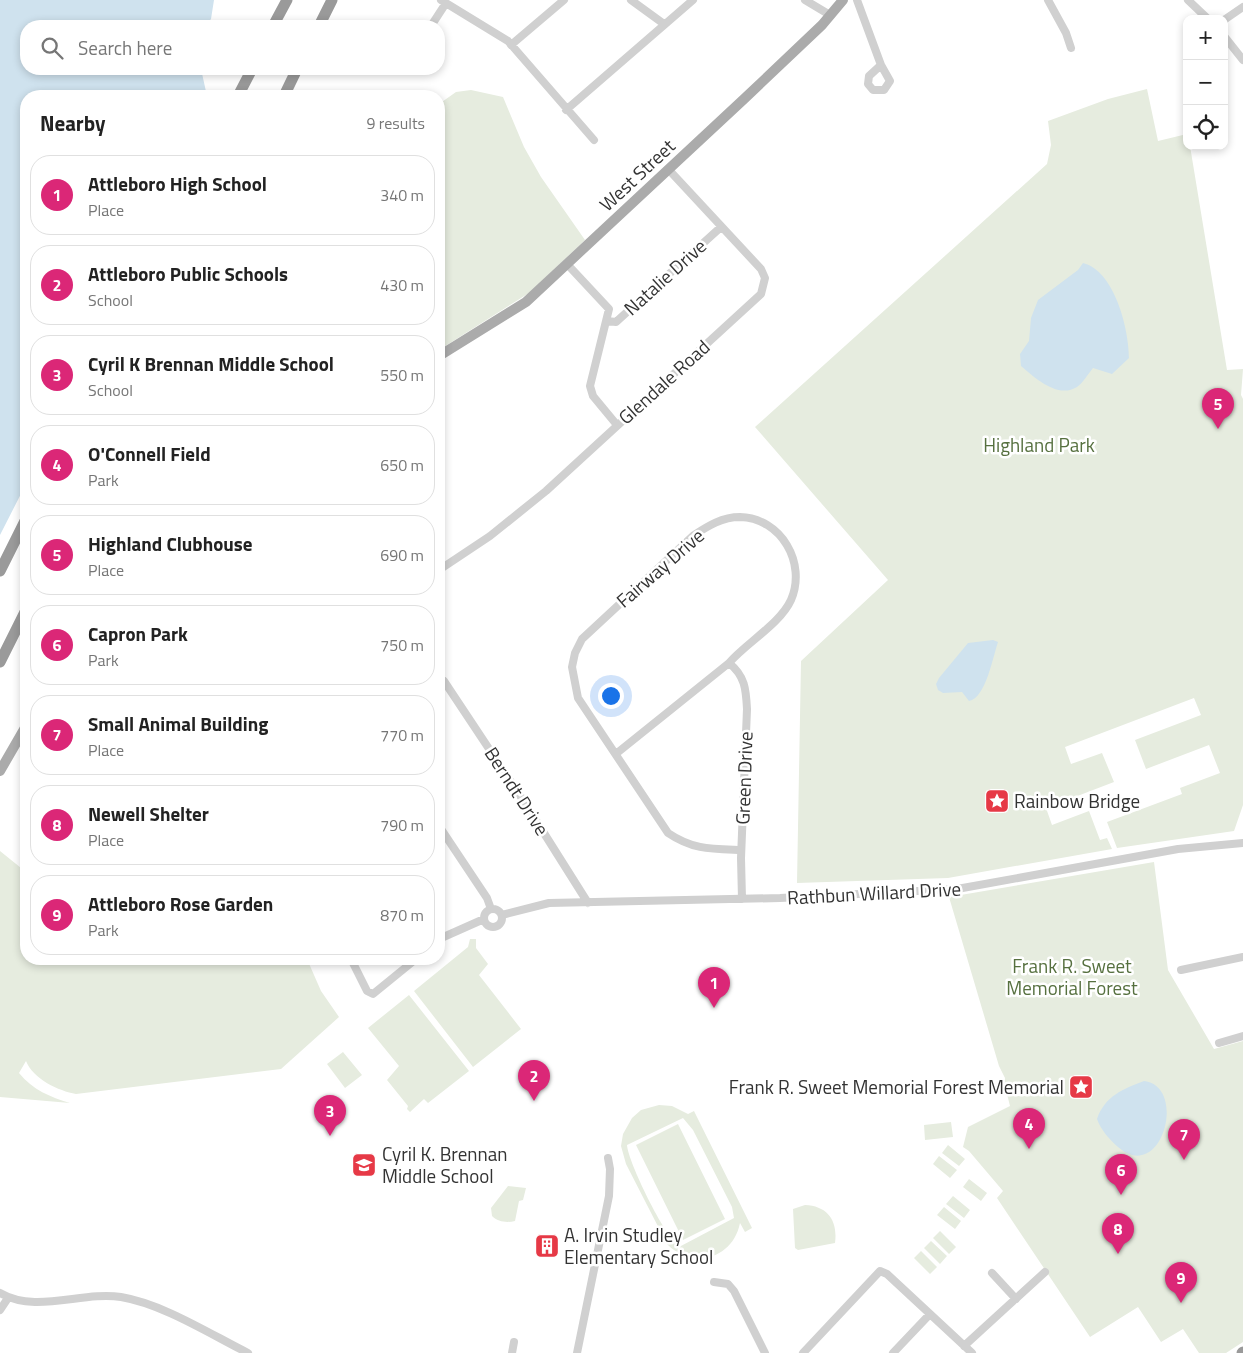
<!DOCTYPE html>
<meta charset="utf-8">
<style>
:root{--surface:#fff;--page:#f2f2f2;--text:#222;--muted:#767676;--line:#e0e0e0;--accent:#db2777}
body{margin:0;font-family:"Titillium Web",sans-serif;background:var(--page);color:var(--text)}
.controls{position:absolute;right:15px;top:15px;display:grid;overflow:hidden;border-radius:10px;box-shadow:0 2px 8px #0003}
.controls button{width:45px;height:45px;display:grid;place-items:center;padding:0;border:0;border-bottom:1px solid var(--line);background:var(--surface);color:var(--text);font:25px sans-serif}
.you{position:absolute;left:610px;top:695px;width:18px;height:18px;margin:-12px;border:4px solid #fff;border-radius:50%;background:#1a73e8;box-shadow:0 0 0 8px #1a73e833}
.badge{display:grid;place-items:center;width:32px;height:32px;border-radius:50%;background:var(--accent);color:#fff;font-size:16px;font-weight:700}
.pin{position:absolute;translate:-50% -41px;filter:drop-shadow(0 1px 2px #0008)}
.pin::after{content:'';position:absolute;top:26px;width:18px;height:15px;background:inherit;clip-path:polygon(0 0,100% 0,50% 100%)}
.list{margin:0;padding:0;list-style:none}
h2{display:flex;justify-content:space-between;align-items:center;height:65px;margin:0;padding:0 20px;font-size:21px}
h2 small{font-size:16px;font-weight:400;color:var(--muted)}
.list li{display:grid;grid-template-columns:32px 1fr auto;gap:15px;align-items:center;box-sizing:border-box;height:80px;margin:0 10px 10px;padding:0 10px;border:1px solid var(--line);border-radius:20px}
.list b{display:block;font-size:19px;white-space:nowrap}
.list p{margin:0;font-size:16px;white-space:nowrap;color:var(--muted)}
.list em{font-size:16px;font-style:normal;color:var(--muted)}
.icon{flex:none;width:28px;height:28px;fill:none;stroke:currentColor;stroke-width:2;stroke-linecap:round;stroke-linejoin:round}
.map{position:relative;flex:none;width:1243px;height:1353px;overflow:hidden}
.search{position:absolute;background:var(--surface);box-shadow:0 2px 8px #0003;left:20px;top:20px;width:425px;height:55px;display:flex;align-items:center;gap:12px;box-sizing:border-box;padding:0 18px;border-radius:20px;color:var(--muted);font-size:19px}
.panel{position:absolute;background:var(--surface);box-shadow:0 2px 8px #0003;left:20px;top:90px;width:425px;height:875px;border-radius:20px}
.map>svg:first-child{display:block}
</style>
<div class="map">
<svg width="1243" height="1353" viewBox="0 0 1243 1353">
<rect width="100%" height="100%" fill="#fff"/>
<path fill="#e6ecdf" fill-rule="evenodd" d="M1147 89 1158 141 1187 134V146H1190L1227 370 1243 369 1241 395 1243 399V805L1234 831 1117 848 1107 822 1182 794 1180 788 1220 773 1209 745 1146 769 1135 740 1201 715 1194 698 1065 747 1071 764 1102 753 1114 782 1046 808 1052 825 1089 811 1100 840 1107 838 1112 849 948 878 797 883 801 661 888 580 755 427 1047 164 1051 145 1048 121 1108 99Z
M471 90 503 97 524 147 541 177 585 240 529 293 439 350V104L456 92Z
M0 851 26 872V959H307L321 991 339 1017 281 1069 76 1094C59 1091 33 1079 26 1061L19 1073C33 1090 50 1097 70 1103L0 1097Z
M1154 862 1168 970 1214 1049 1243 1041V1342L1226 1353H1199L1183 1329 1161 1342 1138 1307 1090 1337 997 1198 1003 1191 969 1151 963 1147 968 1127 1010 1106 1004 1082 1005 1078 999 1066 949 897Z
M470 939H476V948L488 964 479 975 521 1029 473 1067 414 991 468 947Z
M409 995 469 1071 428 1103 424 1099 410 1112 407 1109 408 1106 387 1080 399 1066 368 1028Z
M343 1052 362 1075 345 1088 327 1064Z
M659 1105 672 1106 688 1114 694 1111 752 1228 745 1232 740 1223C733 1259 692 1270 667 1244L626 1164 621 1146 623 1134 632 1118 641 1110ZM683 1118 693 1130 732 1207 734 1218 679 1247C665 1237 628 1162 627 1145Z
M951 1122 953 1137 925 1140 924 1125Z
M678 1124 725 1219 683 1240 636 1145Z
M948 1145 965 1159 959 1166 942 1153Z
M939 1156 957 1170 950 1178 933 1164Z
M969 1179 987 1193 981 1201 963 1187Z
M508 1186 526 1188 523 1200 519 1201 515 1221C507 1223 498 1222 492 1216L491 1208Z
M953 1196 970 1210 964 1218 946 1204Z
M805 1205C828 1206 838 1221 835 1243L798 1250 795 1248 793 1209Z
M944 1207 961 1221 955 1229 937 1215Z
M940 1231 956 1247 949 1254 933 1238Z
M931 1241 947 1256 940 1264 924 1248Z
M921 1251 937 1267 930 1274 914 1258Z"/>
<path fill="#cfe2ee" d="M0 0H214L211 19 205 26H26V69H201L207 96H26V484L0 535Z
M1083 263C1115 271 1129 330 1129 358L1112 374 1093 368C1088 374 1083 383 1077 387 1058 399 1035 378 1021 366L1020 354 1029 341 1031 318 1038 300 1078 270Z
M993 640 998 642C993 656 986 698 969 701L962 692 943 693 938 690 936 684 939 678 968 643Z
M1144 1081C1188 1086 1162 1185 1118 1147 1109 1139 1101 1130 1097 1119 1105 1096 1123 1089 1144 1081Z"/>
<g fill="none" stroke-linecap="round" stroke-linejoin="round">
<path stroke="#d0d0d0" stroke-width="8" d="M441 0 508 41 594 140
M631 0 664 24
M805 0 830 15
M857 0 881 65 890 81 884 90H873L868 84 869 76 881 65
M1048 0 1066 33 1071 48
M1188 0 1208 19
M1224 20 1243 7
M431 26 446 3
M1224 36 1243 60
M511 45 564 0
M566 110 693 0
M567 264 609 309 590 386 593 396 617 425
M607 321 616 322 721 227
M439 570 490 536 546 491 761 294 765 278 761 269 669 170
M729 663C745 676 746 689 747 709L741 858 742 899
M444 681 525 803 588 903
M617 753 729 663C746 643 780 624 791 600 807 563 781 518 740 517 722 517 708 526 694 535L582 639 575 653 572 667 578 698 668 833C693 850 712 849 741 850
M439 826 487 898 491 909
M484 918a9 9 0 1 1 18 0a9 9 0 1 1-18 0Z
M502 915 549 903 780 898 957 889 1178 849 1243 843
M439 939 484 919
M351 959 367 991 373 994 416 959
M1181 970 1243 957
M1219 1043 1243 1036
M992 1273 1016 1299
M714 1282 728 1284 734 1291 765 1353
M0 1293C36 1314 82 1291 121 1297 163 1304 210 1334 248 1353
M0 1310 8 1298
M964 1346 1045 1272
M512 1353 514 1342
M577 1353 609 1196 610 1169 608 1158
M803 1353 880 1271 887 1274 972 1353
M893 1353 930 1314"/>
<path stroke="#ababab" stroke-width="10" d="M439 356 526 302 744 99 822 25 843 0
M0 771 26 726"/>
<path stroke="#9a9a9a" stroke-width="11" d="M273 26 287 0
M319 26 332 0
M238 96 252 69
M284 96 297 69
M0 571 26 519
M0 662 26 610
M1242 1353 1243 1352"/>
</g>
<defs>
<symbol id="sight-square" viewBox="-11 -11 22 22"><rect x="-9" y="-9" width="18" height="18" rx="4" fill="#e63946" stroke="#fff"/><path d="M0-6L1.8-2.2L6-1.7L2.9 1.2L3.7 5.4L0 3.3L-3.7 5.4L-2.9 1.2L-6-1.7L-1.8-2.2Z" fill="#fff"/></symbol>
<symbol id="school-square" viewBox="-11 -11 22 22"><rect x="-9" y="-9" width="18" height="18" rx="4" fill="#e63946" stroke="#fff"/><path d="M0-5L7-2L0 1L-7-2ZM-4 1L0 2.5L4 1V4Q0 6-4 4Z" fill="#fff"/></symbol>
<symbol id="building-square" viewBox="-11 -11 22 22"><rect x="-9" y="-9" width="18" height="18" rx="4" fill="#e63946" stroke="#fff"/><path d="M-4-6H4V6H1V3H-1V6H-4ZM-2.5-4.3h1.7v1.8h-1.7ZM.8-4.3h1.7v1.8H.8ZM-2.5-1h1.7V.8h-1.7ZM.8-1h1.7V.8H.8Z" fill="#fff"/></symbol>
</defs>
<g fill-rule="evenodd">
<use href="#sight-square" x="983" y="787" width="28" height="28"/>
<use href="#sight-square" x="1067" y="1073" width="28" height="28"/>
<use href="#school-square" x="350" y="1151" width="28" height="28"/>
<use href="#building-square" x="533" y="1232" width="28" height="28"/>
</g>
<g text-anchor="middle" stroke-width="5" stroke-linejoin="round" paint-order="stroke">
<g font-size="19" fill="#333" stroke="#fff">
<text transform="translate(637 175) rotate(-43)" y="7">West Street</text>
<text transform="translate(665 277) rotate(-42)" y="7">Natalie Drive</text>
<text transform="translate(664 382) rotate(-42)" y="7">Glendale Road</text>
<text transform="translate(660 568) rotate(-41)" y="7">Fairway Drive</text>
<text transform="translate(744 778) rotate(-88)" y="7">Green Drive</text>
<text transform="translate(517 791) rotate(57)" y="7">Berndt Drive</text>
<text transform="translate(874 893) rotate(-3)" y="7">Rathbun Willard Drive</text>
</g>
<g font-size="19" fill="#56703f" stroke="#fff">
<text x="1039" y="452">Highland Park</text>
<text x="1072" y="973">Frank R. Sweet<tspan x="1072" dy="22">Memorial Forest</tspan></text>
</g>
<g font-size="19" fill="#333" stroke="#fff" text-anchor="start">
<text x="1014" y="808">Rainbow Bridge</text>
<text x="1064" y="1094" text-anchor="end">Frank R. Sweet Memorial Forest Memorial</text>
<text x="382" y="1161">Cyril K. Brennan<tspan x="382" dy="22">Middle School</tspan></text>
<text x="564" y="1242">A. Irvin Studley<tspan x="564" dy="22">Elementary School</tspan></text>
</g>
</g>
</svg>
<div class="controls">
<button>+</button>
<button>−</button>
<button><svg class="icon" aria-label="locate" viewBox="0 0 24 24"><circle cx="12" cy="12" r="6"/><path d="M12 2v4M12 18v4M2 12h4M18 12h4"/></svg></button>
</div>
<div class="you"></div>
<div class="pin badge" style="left:714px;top:1008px">1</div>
<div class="pin badge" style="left:534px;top:1101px">2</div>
<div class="pin badge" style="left:330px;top:1136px">3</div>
<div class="pin badge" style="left:1029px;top:1149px">4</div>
<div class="pin badge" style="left:1218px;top:429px">5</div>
<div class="pin badge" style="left:1121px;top:1195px">6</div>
<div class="pin badge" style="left:1184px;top:1160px">7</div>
<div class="pin badge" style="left:1118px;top:1254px">8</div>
<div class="pin badge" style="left:1181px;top:1303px">9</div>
<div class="search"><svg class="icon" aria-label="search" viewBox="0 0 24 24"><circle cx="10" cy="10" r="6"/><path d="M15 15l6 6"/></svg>Search here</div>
<section class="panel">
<h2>Nearby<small>9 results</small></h2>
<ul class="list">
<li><span class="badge">1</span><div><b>Attleboro High School</b><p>Place</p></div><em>340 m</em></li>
<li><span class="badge">2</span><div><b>Attleboro Public Schools</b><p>School</p></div><em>430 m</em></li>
<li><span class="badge">3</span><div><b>Cyril K Brennan Middle School</b><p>School</p></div><em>550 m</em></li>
<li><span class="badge">4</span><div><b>O'Connell Field</b><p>Park</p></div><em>650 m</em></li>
<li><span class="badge">5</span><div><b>Highland Clubhouse</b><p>Place</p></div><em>690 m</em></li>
<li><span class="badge">6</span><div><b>Capron Park</b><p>Park</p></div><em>750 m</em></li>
<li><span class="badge">7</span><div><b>Small Animal Building</b><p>Place</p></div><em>770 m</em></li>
<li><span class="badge">8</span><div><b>Newell Shelter</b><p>Place</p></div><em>790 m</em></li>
<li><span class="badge">9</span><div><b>Attleboro Rose Garden</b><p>Park</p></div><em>870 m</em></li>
</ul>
</section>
</div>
